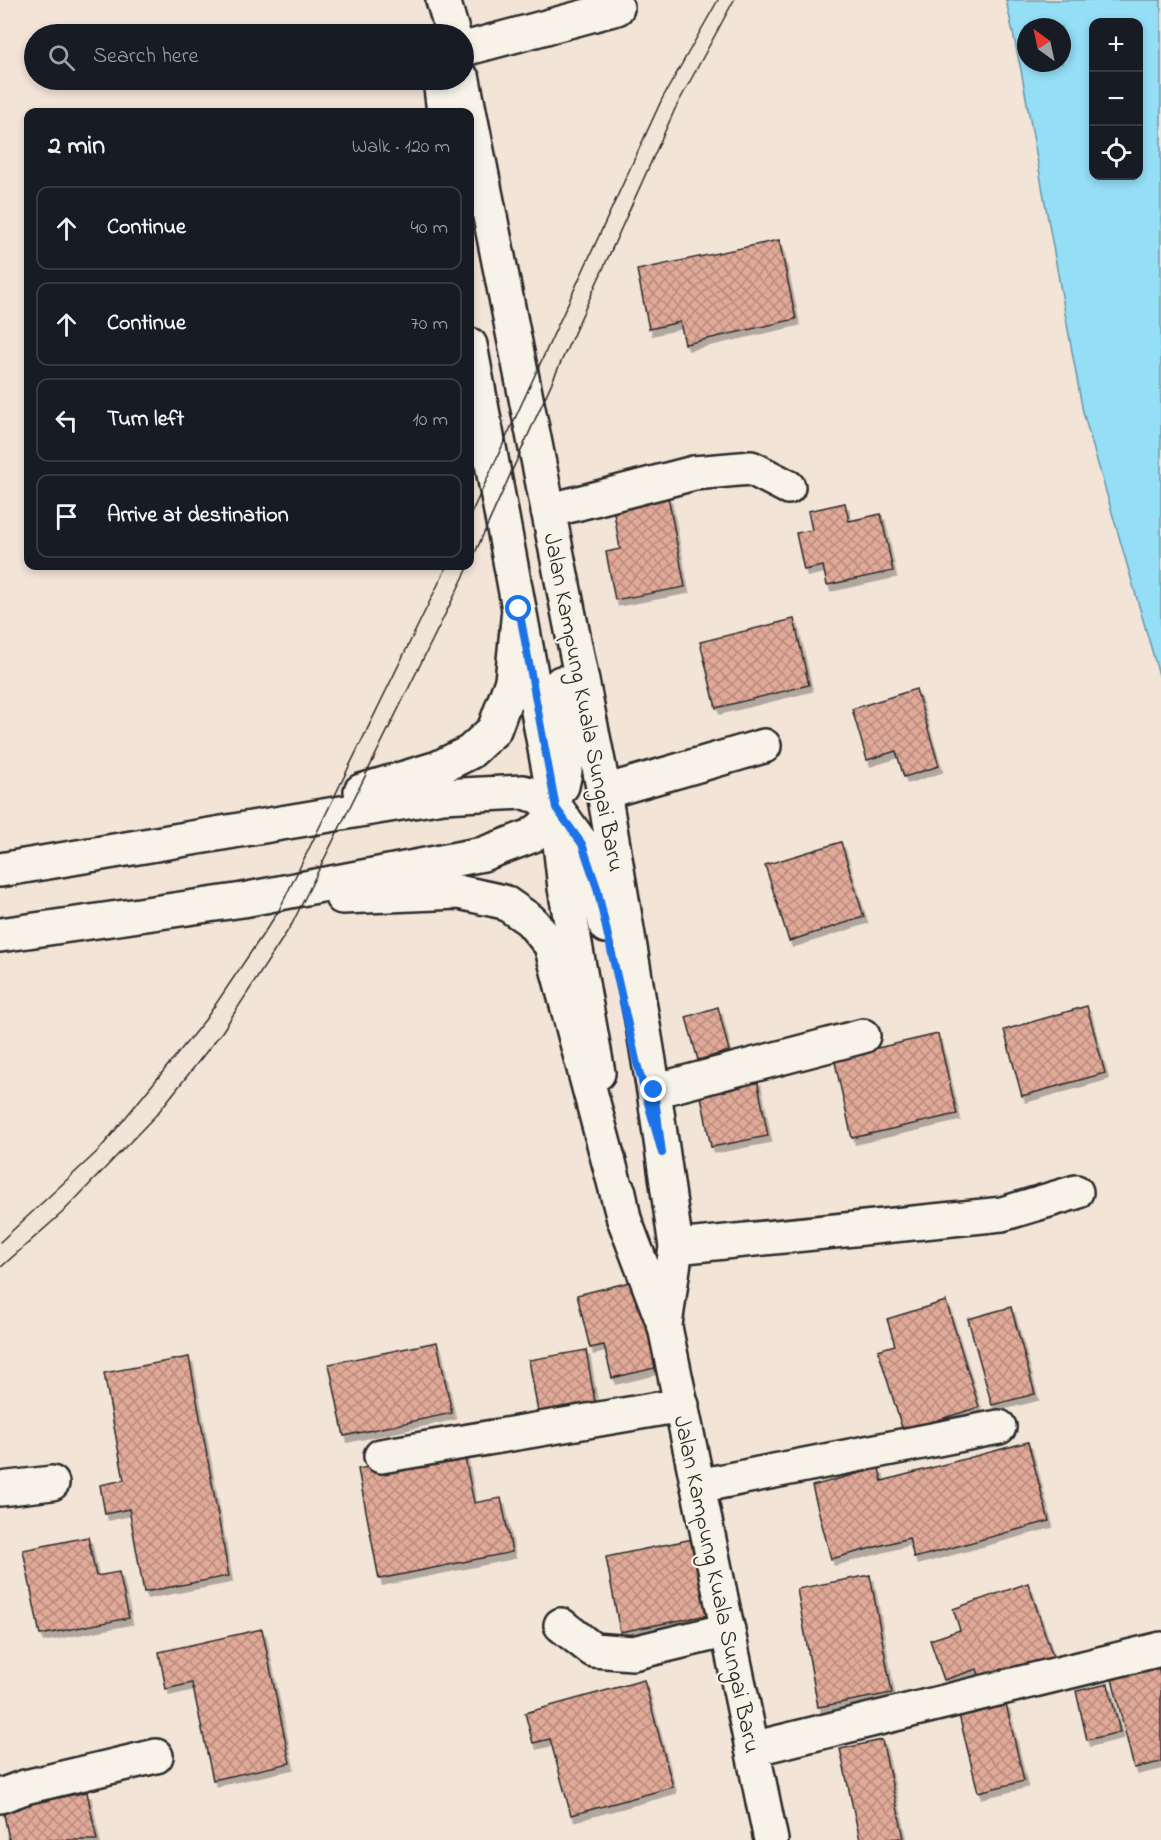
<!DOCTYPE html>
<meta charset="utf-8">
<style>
:root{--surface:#171b24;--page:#242831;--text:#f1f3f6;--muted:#9ea1a6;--line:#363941}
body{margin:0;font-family:"Indie Flower",sans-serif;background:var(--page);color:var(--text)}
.controls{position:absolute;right:18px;top:18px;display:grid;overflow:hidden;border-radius:12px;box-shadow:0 3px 9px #0003}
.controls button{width:54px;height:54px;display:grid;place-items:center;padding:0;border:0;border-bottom:2px solid var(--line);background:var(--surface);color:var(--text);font:30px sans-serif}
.compass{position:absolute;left:1017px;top:18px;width:54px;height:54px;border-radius:50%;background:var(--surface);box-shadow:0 3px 9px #0003;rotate:327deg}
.stop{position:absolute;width:18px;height:18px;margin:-14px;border:4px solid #1a73e8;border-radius:50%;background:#fff}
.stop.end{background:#1a73e8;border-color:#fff;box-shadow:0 2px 6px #0008}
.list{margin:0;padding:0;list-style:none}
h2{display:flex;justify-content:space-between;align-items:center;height:78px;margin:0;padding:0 24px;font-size:26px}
h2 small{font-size:20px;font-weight:400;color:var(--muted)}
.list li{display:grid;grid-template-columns:39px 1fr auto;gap:18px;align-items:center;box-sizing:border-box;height:84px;margin:0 12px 12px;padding:0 12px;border:2px solid var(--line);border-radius:12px}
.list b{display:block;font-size:22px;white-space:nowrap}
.list em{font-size:20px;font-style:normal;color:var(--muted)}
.icon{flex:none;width:33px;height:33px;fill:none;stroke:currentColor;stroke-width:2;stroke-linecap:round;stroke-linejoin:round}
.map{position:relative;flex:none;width:1161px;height:1840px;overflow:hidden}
.search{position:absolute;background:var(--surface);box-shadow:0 3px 9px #0003;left:24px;top:24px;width:450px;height:66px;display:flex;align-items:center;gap:15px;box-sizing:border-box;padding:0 21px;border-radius:33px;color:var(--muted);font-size:22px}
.panel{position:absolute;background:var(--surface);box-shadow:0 3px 9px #0003;left:24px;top:108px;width:450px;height:462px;border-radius:12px}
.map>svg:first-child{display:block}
</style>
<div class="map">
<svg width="1161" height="1840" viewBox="0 0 1161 1840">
<defs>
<pattern id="building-cross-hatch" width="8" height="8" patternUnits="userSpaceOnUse" patternTransform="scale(1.5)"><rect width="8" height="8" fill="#e1a998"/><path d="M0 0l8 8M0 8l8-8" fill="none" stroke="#b78a7c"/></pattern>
<filter id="shadow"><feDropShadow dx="3.5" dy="6" stdDeviation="0" flood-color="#0004"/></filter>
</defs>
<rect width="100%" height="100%" fill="#f3e4d8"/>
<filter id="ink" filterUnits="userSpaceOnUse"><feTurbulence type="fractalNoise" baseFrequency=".0167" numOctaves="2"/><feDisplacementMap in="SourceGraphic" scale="12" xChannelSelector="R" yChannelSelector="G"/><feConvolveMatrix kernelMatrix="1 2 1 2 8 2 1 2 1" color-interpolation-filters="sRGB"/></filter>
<g filter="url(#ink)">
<path fill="#94def6" stroke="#6a96a5" stroke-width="1.5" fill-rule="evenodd" d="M1006 0H1161V682L1083 412 1021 70ZM1094 22H1138V176H1094ZM1026 27H1062V63H1026Z"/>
<path fill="url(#building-cross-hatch)" stroke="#2b2b2b" stroke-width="1.5" filter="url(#shadow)" d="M779 240 796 319 685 344 680 322 649 329 637 270Z
M668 496 685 587 615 600 606 552 620 549 613 507Z
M845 503 849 521 881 514 893 571 827 585 823 566 804 570 796 533 812 530 808 511Z
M794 619 809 685 716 708 700 642Z
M916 689 939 766 904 777 896 751 867 760 852 709Z
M841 842 864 917 789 941 765 865Z
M1087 1006 1105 1073 1022 1096 1004 1030Z
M718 1007 729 1051 698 1060 686 1017Z
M938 1034 957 1114 852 1138 834 1058Z
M757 1079 768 1136 711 1147 700 1091Z
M638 1280 659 1367 612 1378 604 1345 590 1348 577 1295Z
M946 1301 979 1407 903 1431 878 1350 895 1345 887 1319Z
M1011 1307 1035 1394 992 1405 968 1319Z
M437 1342 452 1413 344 1436 329 1364Z
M586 1350 595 1402 538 1412 529 1360Z
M189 1357 229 1576 144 1592 129 1509 105 1514 100 1485 124 1480 104 1373Z
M1028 1442 1049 1521 914 1558 909 1538 831 1559 812 1486 879 1468 882 1481Z
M463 1448 474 1503 501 1498 512 1552 379 1579 358 1469Z
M88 1537 96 1576 119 1572 129 1618 40 1635 23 1550Z
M693 1539 707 1615 620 1632 606 1557Z
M870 1575 892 1693 818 1707 797 1589Z
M1028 1583 1054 1660 982 1685 977 1669 944 1680 930 1640 960 1630 953 1609Z
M262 1629 290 1763 213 1780 192 1683 166 1689 159 1652Z
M1156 1658 1161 1679V1762L1134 1768 1110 1670Z
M644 1680 673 1787 571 1815 550 1739 533 1743 525 1713Z
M1108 1684 1120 1732 1087 1740 1076 1691Z
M1006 1704 1024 1781 978 1792 959 1715Z
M882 1740 904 1838 860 1840 840 1749Z
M87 1792 97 1840H9L3 1809Z"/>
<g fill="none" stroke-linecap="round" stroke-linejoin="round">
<defs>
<path id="minor" d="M443 0 453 34
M464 49 617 8
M440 80 444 112
M463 80 604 792 654 1091 676 1247 665 1325
M470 345 556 808 565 888 598 1073
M548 511 694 473 751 468 788 487
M561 683C567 719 571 750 562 786
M604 792 764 746
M559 812 582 844 597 888 606 926
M654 1091 863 1036
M619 1192 624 1219 665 1327 771 1840
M676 1247 1002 1214 1076 1192
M381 1456 682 1405
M698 1486 999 1427
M0 1489 52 1483
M561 1625 593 1650 633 1653 728 1630
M752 1749 1161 1649
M0 1796 25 1787 156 1756"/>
<path id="major" d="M361 791 438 768 470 752 494 730 512 681 519 609
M0 870 443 796 523 792 537 796 556 808 543 827 531 836 483 854 243 900 0 935
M342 897 458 892 504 902 530 920 551 945 624 1219"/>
</defs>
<use href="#minor" stroke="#2b2b2b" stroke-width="38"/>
<use href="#major" stroke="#2b2b2b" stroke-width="38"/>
<use href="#minor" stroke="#f7f3e8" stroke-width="33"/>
<use href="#major" stroke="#f7f3e8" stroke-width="33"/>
<path stroke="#2b2b2b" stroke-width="1.5" d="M470 516 662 99 718 0
M470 564 675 109 734 0
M0 1242 99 1150 205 1020 278 912 447 566
M0 1268 62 1213 157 1114 222 1032 292 924 469 566"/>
</g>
</g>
<g fill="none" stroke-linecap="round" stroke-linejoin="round" filter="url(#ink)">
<path stroke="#1a73e8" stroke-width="8" d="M519 609 556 808 582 844 597 888 636 1060 662 1153 654 1090"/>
</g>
<g text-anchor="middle" stroke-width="4.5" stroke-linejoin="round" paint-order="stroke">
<g font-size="24" fill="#2b2b2b" stroke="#f7f3e8">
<text transform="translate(585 702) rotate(79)" y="8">Jalan Kampung Kuala Sungai Baru</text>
<text transform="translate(718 1584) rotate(78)" y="8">Jalan Kampung Kuala Sungai Baru</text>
</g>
</g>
</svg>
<div class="controls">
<button>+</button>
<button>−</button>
<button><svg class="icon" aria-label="locate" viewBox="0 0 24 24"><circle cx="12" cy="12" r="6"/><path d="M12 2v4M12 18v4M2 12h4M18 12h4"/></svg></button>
</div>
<svg class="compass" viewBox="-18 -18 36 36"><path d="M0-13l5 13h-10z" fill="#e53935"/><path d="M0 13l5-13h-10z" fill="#9ea1a6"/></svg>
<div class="stop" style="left:519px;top:609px"></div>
<div class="stop end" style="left:654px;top:1090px"></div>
<div class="search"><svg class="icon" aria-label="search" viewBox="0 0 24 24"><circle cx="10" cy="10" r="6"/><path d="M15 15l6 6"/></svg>Search here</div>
<section class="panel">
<h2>2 min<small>Walk · 120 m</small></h2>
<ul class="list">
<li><svg class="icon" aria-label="ahead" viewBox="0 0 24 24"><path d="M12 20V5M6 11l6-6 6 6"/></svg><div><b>Continue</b></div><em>40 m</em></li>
<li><svg class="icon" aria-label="ahead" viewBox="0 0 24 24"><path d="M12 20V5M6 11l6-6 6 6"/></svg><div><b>Continue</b></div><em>70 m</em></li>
<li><svg class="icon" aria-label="left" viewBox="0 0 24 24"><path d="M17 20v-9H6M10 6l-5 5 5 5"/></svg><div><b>Turn left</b></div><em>10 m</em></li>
<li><svg class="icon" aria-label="arrive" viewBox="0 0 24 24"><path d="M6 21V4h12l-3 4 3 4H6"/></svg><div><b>Arrive at destination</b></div></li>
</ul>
</section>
</div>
